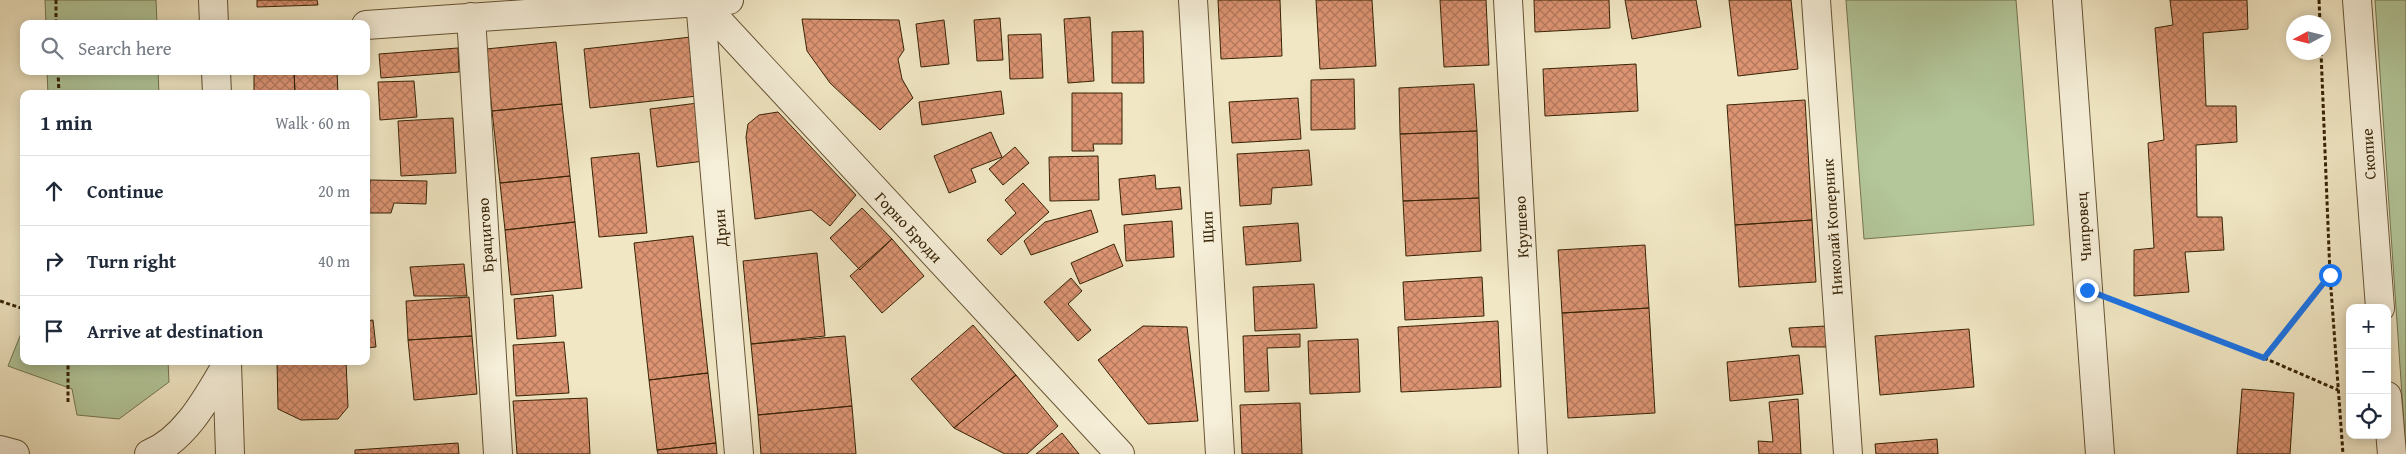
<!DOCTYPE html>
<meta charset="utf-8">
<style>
:root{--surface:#fff;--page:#f2f2f3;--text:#1f2937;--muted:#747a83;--line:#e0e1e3}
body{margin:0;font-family:"Gentium Book Plus",serif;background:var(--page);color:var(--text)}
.controls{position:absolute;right:15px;bottom:15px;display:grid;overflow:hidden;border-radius:10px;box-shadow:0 2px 12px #0003}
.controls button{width:45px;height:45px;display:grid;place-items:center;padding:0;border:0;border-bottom:1px solid var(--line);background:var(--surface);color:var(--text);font:25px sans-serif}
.compass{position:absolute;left:2286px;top:15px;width:45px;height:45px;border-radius:50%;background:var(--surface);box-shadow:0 2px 12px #0003;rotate:263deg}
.stop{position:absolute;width:15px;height:15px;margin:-11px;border:4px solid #1a73e8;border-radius:50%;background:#fff}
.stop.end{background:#1a73e8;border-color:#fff;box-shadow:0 1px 5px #0008}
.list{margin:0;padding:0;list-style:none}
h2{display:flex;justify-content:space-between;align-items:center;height:65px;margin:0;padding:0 20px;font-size:21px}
h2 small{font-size:16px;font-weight:400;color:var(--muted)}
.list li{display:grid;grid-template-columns:32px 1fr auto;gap:15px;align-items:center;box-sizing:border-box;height:70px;padding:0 20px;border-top:1px solid var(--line)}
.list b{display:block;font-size:19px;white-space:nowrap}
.list em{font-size:16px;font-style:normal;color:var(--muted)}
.icon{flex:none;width:28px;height:28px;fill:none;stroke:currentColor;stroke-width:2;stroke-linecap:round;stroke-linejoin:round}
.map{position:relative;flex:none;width:2406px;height:454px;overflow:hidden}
.search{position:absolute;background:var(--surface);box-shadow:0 2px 12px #0003;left:20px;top:20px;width:350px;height:55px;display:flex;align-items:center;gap:12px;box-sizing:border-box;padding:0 18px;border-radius:10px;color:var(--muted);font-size:19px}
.panel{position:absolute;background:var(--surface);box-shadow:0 2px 12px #0003;left:20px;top:90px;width:350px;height:275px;border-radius:10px}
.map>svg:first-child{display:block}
</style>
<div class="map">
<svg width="2406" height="454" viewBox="0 0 2406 454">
<defs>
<pattern id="building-cross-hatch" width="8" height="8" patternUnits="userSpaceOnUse" patternTransform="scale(1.25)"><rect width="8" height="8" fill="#dc9473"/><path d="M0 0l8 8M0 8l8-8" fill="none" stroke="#b3785c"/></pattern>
</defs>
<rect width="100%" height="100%" fill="#f1e7c4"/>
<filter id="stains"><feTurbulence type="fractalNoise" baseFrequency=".004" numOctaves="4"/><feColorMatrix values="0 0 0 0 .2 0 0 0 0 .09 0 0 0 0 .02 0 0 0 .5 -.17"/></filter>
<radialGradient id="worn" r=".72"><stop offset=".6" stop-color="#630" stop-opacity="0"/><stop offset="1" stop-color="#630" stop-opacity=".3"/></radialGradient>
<path fill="#b3c79a" stroke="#757550" d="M45 0H156L157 24H46Z
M1846 0H2016L2034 225 1864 239Z
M2375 0H2406V454Z
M47 71H158L159 94H48Z
M24 326V361H168L169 382 119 419 77 415 72 389 8 366Z"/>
<path fill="url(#building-cross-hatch)" stroke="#372305" d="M257 0H317L318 5 257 7Z
M1218 0H1280L1282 56 1221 59Z
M1316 0H1372L1376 66 1320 69Z
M1440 0H1486L1489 65 1444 67Z
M1534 0H1609L1610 28 1535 32Z
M1625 0H1696L1701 27 1632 39Z
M1729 0H1791L1798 69 1738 76Z
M2170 0H2247L2248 29 2203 33 2206 106H2236L2237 142 2196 145 2197 217H2222L2224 250 2185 252 2189 292 2134 296V250L2154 248 2148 143 2164 140 2155 28 2173 25Z
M1090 17 1094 81 1068 83 1064 19Z
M1000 18 1003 60 977 61 974 20Z
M802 19 899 20 904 50 898 59 902 79 913 98 880 130 830 83 807 51Z
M944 20 949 64 921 67 916 24Z
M1143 31 1144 83H1112V32Z
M1041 34 1043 78 1010 79 1008 35Z
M691 37 697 96 590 108 584 49Z
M556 42 562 104 492 111 486 49Z
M458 48 459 72 381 78 379 54Z
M1636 64 1638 111 1545 116 1543 69Z
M254 71H294L295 94H254Z
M294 71H337L338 94H295Z
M1354 79 1355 129 1311 130V80Z
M414 81 417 117 380 120 378 82Z
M1474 84 1477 131 1400 134 1399 88Z
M1001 91 1004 114 922 125 919 102Z
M1072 93H1122V144H1093L1094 151H1072Z
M1298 98 1301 139 1232 143 1229 102Z
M1805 100 1812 220 1735 225 1727 105Z
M698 103 704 161 657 167 650 109Z
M562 104 570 176 500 183 492 111Z
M778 112 856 195 830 226 811 210 755 219 746 137 748 124 759 115Z
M453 118 456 173 401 176 398 121Z
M1477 131 1479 198 1403 201 1400 134Z
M991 132 1002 157 971 169 976 182 949 193 934 156Z
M1015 147 1029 163 1003 185 989 169Z
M1309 150 1312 185 1272 188 1271 204 1240 206 1237 154Z
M639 153 647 233 599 237 591 158Z
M1098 156 1099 200 1050 201 1049 157Z
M1155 175 1156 189 1180 187 1182 209 1122 215 1119 179Z
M570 176 575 222 505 230 500 183Z
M370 180 427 181 426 204 394 203 391 213H369Z
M1023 183 1049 212 1001 255 987 240 1016 213 1005 200Z
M1479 198 1481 251 1406 256 1403 201Z
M862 208 892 239 860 270 830 238Z
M1091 210 1098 232 1031 255 1024 241 1045 222Z
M1812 220 1816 282 1739 287 1735 225Z
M1172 221 1174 257 1126 261 1124 225Z
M575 222 582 288 511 295 505 230Z
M1298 223 1301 261 1246 265 1243 227Z
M693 236 708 373 649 380 634 243Z
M892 239 924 276 882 313 850 276Z
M1114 244 1123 266 1080 284 1071 263Z
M1645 245 1649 308 1562 313 1558 250Z
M817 253 825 336 751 344 743 261Z
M464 264 467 296H414L410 267Z
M1482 277 1484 316 1405 320 1403 282Z
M1071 278 1082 291 1068 304 1091 330 1078 341 1044 302Z
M1314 284 1317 328 1255 331 1253 287Z
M553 295 556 336 517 339 514 299Z
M469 297 472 336 408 340 406 301Z
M1649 308 1655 413 1568 418 1562 313Z
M373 320 376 347 366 348V321Z
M1498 321 1501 387 1401 392 1398 327Z
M973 325 1016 375 954 428 911 379Z
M1143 326 1187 327 1198 421 1148 424 1098 360Z
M1826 326 1829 347H1792L1789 328Z
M1969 329 1974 387 1880 395 1875 336Z
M1300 334V347L1267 348 1269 391 1245 392 1243 336Z
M472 336 477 394 414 400 408 340Z
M845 336 852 406 758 415 751 344Z
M1358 339 1360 392 1310 394 1308 341Z
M564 342 569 393 516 396 513 345Z
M1799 355 1803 394 1730 401 1727 362Z
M277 361H346L348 407 338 419 301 420 278 409Z
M708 373 716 443 657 450 649 380Z
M1016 375 1058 426 1027 454H1005L954 428Z
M2242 389 2294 393 2290 454H2237Z
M587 398 590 454H517L513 401Z
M1798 399 1801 454H1759L1758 441 1773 442 1769 402Z
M1300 403 1302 454H1242L1240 405Z
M852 406 856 454H761L758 415Z
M1062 433 1079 454H1036Z
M1937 439 1938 454H1876L1875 444Z
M458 443 459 454H355V450Z
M716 443 717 454H658L657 450Z"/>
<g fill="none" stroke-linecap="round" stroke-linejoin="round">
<defs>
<path id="minor" d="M699 0 1120 454
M1193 0 1220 454
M1508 0 1533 454
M1816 0 1848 454
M2067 0 2100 454
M700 1 739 454
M471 17 498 454
M366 25 729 0"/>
<path id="tertiary" d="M213 0 214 24
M2357 0 2380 308
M216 71 217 94
M227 363 230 454
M2387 396 2392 454
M0 450 15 454
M149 454C186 439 208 396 227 364"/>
</defs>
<use href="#minor" stroke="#665435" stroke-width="30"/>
<use href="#tertiary" stroke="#665435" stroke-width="30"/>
<path stroke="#372305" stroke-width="3" stroke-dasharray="4 2.5" stroke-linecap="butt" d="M56 0V24
M2319 0 2320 22
M2321 52 2330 275 2343 454
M58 71 59 94
M0 301 24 309
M2120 303 2264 358 2330 276
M2264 358 2338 390
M68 402V361"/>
<use href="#minor" stroke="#f6efd9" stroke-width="28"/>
<use href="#tertiary" stroke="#f6efd9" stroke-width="28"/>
</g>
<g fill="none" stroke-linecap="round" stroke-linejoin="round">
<path stroke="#1a73e8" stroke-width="6" d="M2087 290 2264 358 2330 275"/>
</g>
<g text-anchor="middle" stroke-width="5" stroke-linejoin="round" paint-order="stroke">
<g font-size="16" fill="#372305" stroke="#f6efd9">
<text transform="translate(2368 154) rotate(-94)" y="6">Скопие</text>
<text transform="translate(909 227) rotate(47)" y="6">Горно Броди</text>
<text transform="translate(1207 227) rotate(-93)" y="6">Щип</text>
<text transform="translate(1521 227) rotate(-93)" y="6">Крушево</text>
<text transform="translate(1832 227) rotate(-94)" y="6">Николай Коперник</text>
<text transform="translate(2083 227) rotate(-94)" y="6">Чипровец</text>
<text transform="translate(720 228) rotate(-95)" y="6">Дрин</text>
<text transform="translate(485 235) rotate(-94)" y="6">Брацигово</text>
</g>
</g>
<rect width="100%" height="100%" filter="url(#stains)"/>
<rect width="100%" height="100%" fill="url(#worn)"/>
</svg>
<div class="controls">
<button>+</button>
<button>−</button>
<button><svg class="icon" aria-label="locate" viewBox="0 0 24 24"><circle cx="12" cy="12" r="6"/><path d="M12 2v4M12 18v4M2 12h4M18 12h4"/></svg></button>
</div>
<svg class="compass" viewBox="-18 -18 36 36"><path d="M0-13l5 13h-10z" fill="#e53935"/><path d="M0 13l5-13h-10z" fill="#747a83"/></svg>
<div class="stop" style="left:2330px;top:275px"></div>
<div class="stop end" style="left:2087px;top:290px"></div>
<div class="search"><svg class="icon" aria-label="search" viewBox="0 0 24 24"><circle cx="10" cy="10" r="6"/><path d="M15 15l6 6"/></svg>Search here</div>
<section class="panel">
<h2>1 min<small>Walk · 60 m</small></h2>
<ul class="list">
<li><svg class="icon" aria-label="ahead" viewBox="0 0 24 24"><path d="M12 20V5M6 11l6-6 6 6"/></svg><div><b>Continue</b></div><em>20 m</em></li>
<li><svg class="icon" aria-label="right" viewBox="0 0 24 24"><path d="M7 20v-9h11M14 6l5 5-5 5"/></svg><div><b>Turn right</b></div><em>40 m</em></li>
<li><svg class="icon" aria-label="arrive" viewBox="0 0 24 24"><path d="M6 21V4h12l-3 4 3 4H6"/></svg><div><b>Arrive at destination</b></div></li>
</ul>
</section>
</div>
